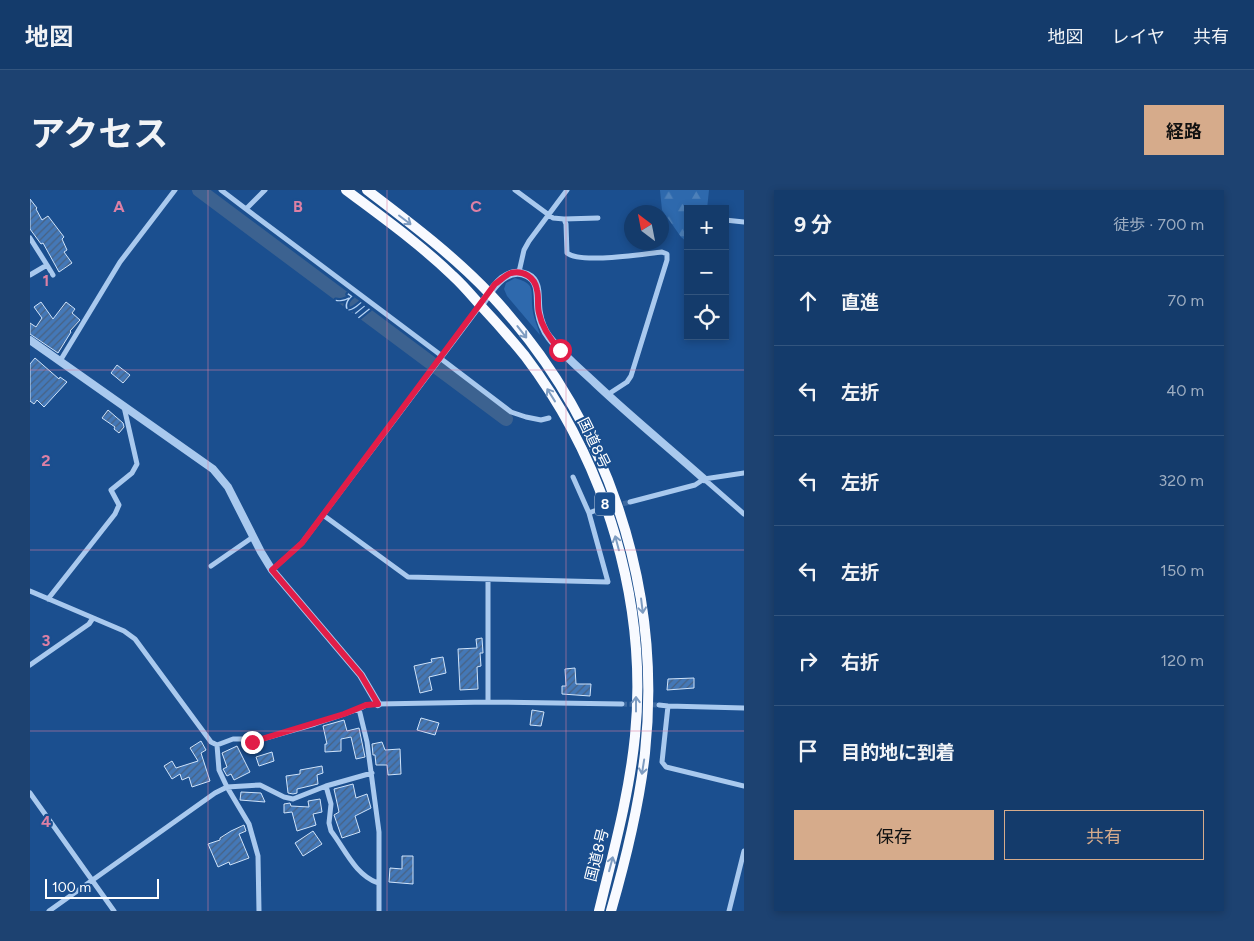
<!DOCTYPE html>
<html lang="ja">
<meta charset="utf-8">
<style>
:root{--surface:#143b6b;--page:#1d4271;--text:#f1f3f6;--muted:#9dadc1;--line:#33557e;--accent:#d6ab8b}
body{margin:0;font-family:Figtree,"Noto Sans JP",sans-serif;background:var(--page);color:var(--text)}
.controls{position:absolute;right:15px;top:15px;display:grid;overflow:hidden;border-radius:0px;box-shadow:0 2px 8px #0003}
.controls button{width:45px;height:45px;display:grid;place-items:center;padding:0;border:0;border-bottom:1px solid var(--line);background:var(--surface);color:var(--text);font:25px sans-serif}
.compass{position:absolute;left:594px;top:15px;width:45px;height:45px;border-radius:50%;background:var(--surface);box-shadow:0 2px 8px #0003;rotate:328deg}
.scale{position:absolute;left:15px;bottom:12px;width:114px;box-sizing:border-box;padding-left:5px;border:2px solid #fff;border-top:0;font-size:14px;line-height:18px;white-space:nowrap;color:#fff;-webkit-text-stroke:4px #1b4f8f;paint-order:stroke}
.stop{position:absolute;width:15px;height:15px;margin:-11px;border:4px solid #e11d48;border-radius:50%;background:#fff}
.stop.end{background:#e11d48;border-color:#fff;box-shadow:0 1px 5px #0008}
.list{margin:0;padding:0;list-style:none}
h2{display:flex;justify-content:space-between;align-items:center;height:65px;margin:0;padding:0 20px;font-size:21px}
h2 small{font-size:16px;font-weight:400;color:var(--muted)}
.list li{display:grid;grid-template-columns:32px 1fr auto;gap:15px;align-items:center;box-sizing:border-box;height:90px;padding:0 20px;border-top:1px solid var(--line)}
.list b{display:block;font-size:19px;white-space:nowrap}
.list em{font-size:16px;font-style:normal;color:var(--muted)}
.actions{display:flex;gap:10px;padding:15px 20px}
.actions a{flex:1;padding:11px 0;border:1px solid var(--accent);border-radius:0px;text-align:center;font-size:18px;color:var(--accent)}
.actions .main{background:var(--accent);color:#111}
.icon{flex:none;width:28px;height:28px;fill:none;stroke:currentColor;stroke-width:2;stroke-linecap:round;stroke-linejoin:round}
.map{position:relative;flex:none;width:714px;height:721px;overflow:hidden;border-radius:0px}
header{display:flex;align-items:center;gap:30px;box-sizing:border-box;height:70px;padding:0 25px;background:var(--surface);border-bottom:1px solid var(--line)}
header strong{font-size:24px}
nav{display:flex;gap:28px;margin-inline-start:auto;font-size:18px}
.intro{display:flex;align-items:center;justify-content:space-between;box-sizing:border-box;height:120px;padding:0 30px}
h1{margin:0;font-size:35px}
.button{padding:12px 22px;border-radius:0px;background:var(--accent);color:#111;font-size:18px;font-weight:700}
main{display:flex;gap:30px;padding:0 30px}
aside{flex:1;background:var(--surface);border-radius:0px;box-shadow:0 2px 8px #0003}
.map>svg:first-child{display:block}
</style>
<header>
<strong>地図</strong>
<nav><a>地図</a><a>レイヤ</a><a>共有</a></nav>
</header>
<div class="intro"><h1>アクセス</h1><a class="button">経路</a></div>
<main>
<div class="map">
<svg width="714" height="721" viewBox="0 0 714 721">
<defs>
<pattern id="forest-firs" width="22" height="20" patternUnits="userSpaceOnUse" patternTransform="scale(1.25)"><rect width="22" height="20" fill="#2e69ad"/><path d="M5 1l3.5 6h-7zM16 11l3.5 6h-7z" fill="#4d80b9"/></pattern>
<pattern id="building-hatch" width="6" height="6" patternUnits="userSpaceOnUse" patternTransform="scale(1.25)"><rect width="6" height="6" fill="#4478b7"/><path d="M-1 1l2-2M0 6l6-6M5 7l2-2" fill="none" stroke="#486282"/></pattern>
</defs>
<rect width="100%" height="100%" fill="#1b4f8f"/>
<path fill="#2e69ad" d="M485 88C509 95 499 102 503 122 504 129 508 137 510 145L477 106 474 99 476 93Z"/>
<path fill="url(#forest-firs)" d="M630 0H679L677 19H658V53L651 47 632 20Z"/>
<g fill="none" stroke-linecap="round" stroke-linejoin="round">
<path stroke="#3c6290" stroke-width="14" d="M169 0 476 229"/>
</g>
<path fill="url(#building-hatch)" stroke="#cfe3fa" d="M0 9 7 18 6 19 12 30 18 26 34 47 32 49 37 60 34 62 42 73 29 82 13 53 11 54 0 39Z
M11 112 23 129 36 112 45 119 42 123 50 130 40 141 41 142 28 163 0 144V133L6 137 12 128 4 117Z
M5 168 29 189 30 187 37 192 14 217 7 210 4 214 0 211V174Z
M87 175 100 185 93 193 81 183Z
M78 220 93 233 94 237 89 243 84 239 85 237 72 228Z
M452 448 453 463H450L451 476 447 477 448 499 430 500 428 459 447 458 446 449Z
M413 467 416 483 399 487 402 500 390 503 384 476 402 472 401 469Z
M545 478 546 494H561L560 506 532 504V496H536L535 479Z
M664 488V498L637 500 638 489Z
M502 520 514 522 511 536 500 535Z
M391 528 409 533 405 545 387 540Z
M314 530 317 541 329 538 335 567 326 569 321 547 311 549V561L295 562V554H297L293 536Z
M171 551 176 560 171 563 180 591 162 597 159 587 152 590 150 584 142 589 134 576 142 571 146 578 168 571 160 558Z
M352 552 355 560 370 559 371 584 358 585 357 575H346L345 565H343L342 554Z
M207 556 220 582 204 590 201 584 197 586 193 579 197 577 192 563Z
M242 562 244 571 229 576 226 567Z
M292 576 293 583 287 585 288 594 267 599V603L263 604 258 603 256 586 270 584V580Z
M323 594 326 608 337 604 341 618 325 626 330 642 312 648 304 625 309 622 304 599Z
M211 602 231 603 235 612 210 610Z
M290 609 292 622 283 624 286 635 267 641 262 622 254 623V614L260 613 261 616 279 617 278 611Z
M214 635 216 641 209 644 219 668 200 675 199 672 188 677 178 654 190 650V648L201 641Z
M283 641 292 654 273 666 265 653Z
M372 666H383V694L359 692 360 678 372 679Z"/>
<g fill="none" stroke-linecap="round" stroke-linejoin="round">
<path stroke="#3d69a0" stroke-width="5" stroke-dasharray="5 2.5" stroke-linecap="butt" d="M564 321 600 312
M592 514 629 515"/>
<path stroke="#a9c9ee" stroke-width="5" d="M191 0 216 19 235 0
M485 0 523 28 534 29 536 34 537 63C551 74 612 64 632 62L637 64V70L601 186 597 192 577 205
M216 19 412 166
M534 29 568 28
M695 30 714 32
M0 48 17 75
M489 82 494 60 499 51 537 0
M0 85 17 75 23 85
M410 168 481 222 496 227 511 230 519 228
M30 171 90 72 145 0
M543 287 559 323
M674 289 714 324
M600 312 665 295 674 289 714 283
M293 325 378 387 578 392 559 323 564 321
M181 376 223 347
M242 380 272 353 450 116
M0 401 94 441 105 449 181 552 187 555
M18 409 85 324 89 315 81 300 102 283 107 274 94 217
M0 475 59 434 63 428
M458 512V389
M629 515 638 516 714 518
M638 516 632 572 636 577 714 596
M329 519 337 552 349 642V721
M187 555 203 549H211L222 552 285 534 329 519 336 515 348 514 458 512 592 514
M187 555 189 580 197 597 219 634 228 666 229 721
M296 596 301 614 299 633 301 641C315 659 325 685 348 693
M0 603 84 721
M19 721 185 603 197 597 230 595 254 607 263 609 296 596 342 583
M699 721 714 661"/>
<path stroke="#a9c9ee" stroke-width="8" d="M451 115C461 101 475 75 497 85 512 92 506 110 509 123 510 130 514 141 519 147 532 164 549 178 565 193 600 226 638 257 674 289
M0 150 183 279 198 297 231 362 242 380 331 485 348 514"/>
<path stroke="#f8faff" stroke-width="10" d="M316 0C352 27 390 54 423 86 433 95 442 106 451 116 466 132 481 149 495 166 576 273 618 412 605 546 599 606 583 663 569 721
M337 0C379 32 423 65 460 104 576 228 633 394 615 563 609 617 596 669 581 721"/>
</g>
<defs><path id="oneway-shaft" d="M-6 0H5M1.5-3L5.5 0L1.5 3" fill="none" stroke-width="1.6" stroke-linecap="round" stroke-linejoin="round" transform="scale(1.25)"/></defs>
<g stroke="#7e9cc1">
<use href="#oneway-shaft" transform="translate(375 30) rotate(37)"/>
<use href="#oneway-shaft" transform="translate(492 142) rotate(52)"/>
<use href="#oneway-shaft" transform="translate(521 205) rotate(-122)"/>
<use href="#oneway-shaft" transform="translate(587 353) rotate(-105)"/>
<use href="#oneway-shaft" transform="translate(612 416) rotate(83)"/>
<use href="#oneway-shaft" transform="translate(606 514) rotate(-90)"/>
<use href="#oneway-shaft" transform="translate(613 577) rotate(99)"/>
<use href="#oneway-shaft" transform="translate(581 674) rotate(-75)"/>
</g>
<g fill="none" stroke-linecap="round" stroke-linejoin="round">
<path stroke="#e11d48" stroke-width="6" d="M222 552 314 524 336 515 348 514 331 485 242 380 272 353 465 94C470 91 475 85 481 83 493 80 505 87 507 100 509 107 507 115 509 123 512 138 520 149 530 160"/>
</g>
<path fill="none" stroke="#dd80a5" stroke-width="1" stroke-opacity="0.55" d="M178 0V721M357 0V721M536 0V721M0 180H714M0 360H714M0 541H714"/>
<g text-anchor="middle" stroke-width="4.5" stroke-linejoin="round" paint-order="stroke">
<rect fill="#1b4f8f" stroke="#bbcadd" stroke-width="1" x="565" y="302.5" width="20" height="23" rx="4"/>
<g font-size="14" font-weight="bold" fill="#fff">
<text x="575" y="319">8</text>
</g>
<g font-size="15" fill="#fff" stroke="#1b4f8f">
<text transform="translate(564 253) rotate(64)" y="5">国道8号</text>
<text transform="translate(567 665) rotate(-76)" y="5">国道8号</text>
</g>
<g font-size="16" font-style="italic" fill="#b5d3f5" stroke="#1b4f8f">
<text transform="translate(322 114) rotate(37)" y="6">入川</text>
</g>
</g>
<g font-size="16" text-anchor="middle" font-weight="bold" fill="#dd80a5" stroke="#1b4f8f" stroke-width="4.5" stroke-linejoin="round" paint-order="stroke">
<text x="89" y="22">A</text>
<text x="268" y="22">B</text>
<text x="446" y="22">C</text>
<text x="16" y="96">1</text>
<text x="16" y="276">2</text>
<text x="16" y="456">3</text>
<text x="16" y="637">4</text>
</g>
</svg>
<div class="controls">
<button>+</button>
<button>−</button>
<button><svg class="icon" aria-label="locate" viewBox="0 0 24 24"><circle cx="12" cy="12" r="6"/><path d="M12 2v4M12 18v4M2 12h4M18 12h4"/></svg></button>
</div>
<svg class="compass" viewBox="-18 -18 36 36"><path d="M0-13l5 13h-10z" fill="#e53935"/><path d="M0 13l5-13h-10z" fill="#9dadc1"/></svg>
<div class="scale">100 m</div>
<div class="stop" style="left:530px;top:160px"></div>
<div class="stop end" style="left:222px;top:552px"></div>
</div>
<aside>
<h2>9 分<small>徒歩 · 700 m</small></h2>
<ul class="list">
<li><svg class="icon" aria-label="ahead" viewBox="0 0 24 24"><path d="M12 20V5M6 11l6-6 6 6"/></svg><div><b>直進</b></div><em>70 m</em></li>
<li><svg class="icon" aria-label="left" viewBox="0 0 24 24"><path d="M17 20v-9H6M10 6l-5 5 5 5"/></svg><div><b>左折</b></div><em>40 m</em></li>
<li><svg class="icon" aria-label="left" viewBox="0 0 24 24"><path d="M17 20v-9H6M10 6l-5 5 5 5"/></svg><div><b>左折</b></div><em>320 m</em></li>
<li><svg class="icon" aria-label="left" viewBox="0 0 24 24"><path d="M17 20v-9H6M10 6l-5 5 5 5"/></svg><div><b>左折</b></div><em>150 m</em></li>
<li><svg class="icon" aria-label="right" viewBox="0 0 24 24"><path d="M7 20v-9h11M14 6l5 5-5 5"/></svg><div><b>右折</b></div><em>120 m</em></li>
<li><svg class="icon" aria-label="arrive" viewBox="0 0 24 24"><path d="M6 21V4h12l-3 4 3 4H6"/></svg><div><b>目的地に到着</b></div></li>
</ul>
<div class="actions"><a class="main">保存</a><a>共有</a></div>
</aside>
</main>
